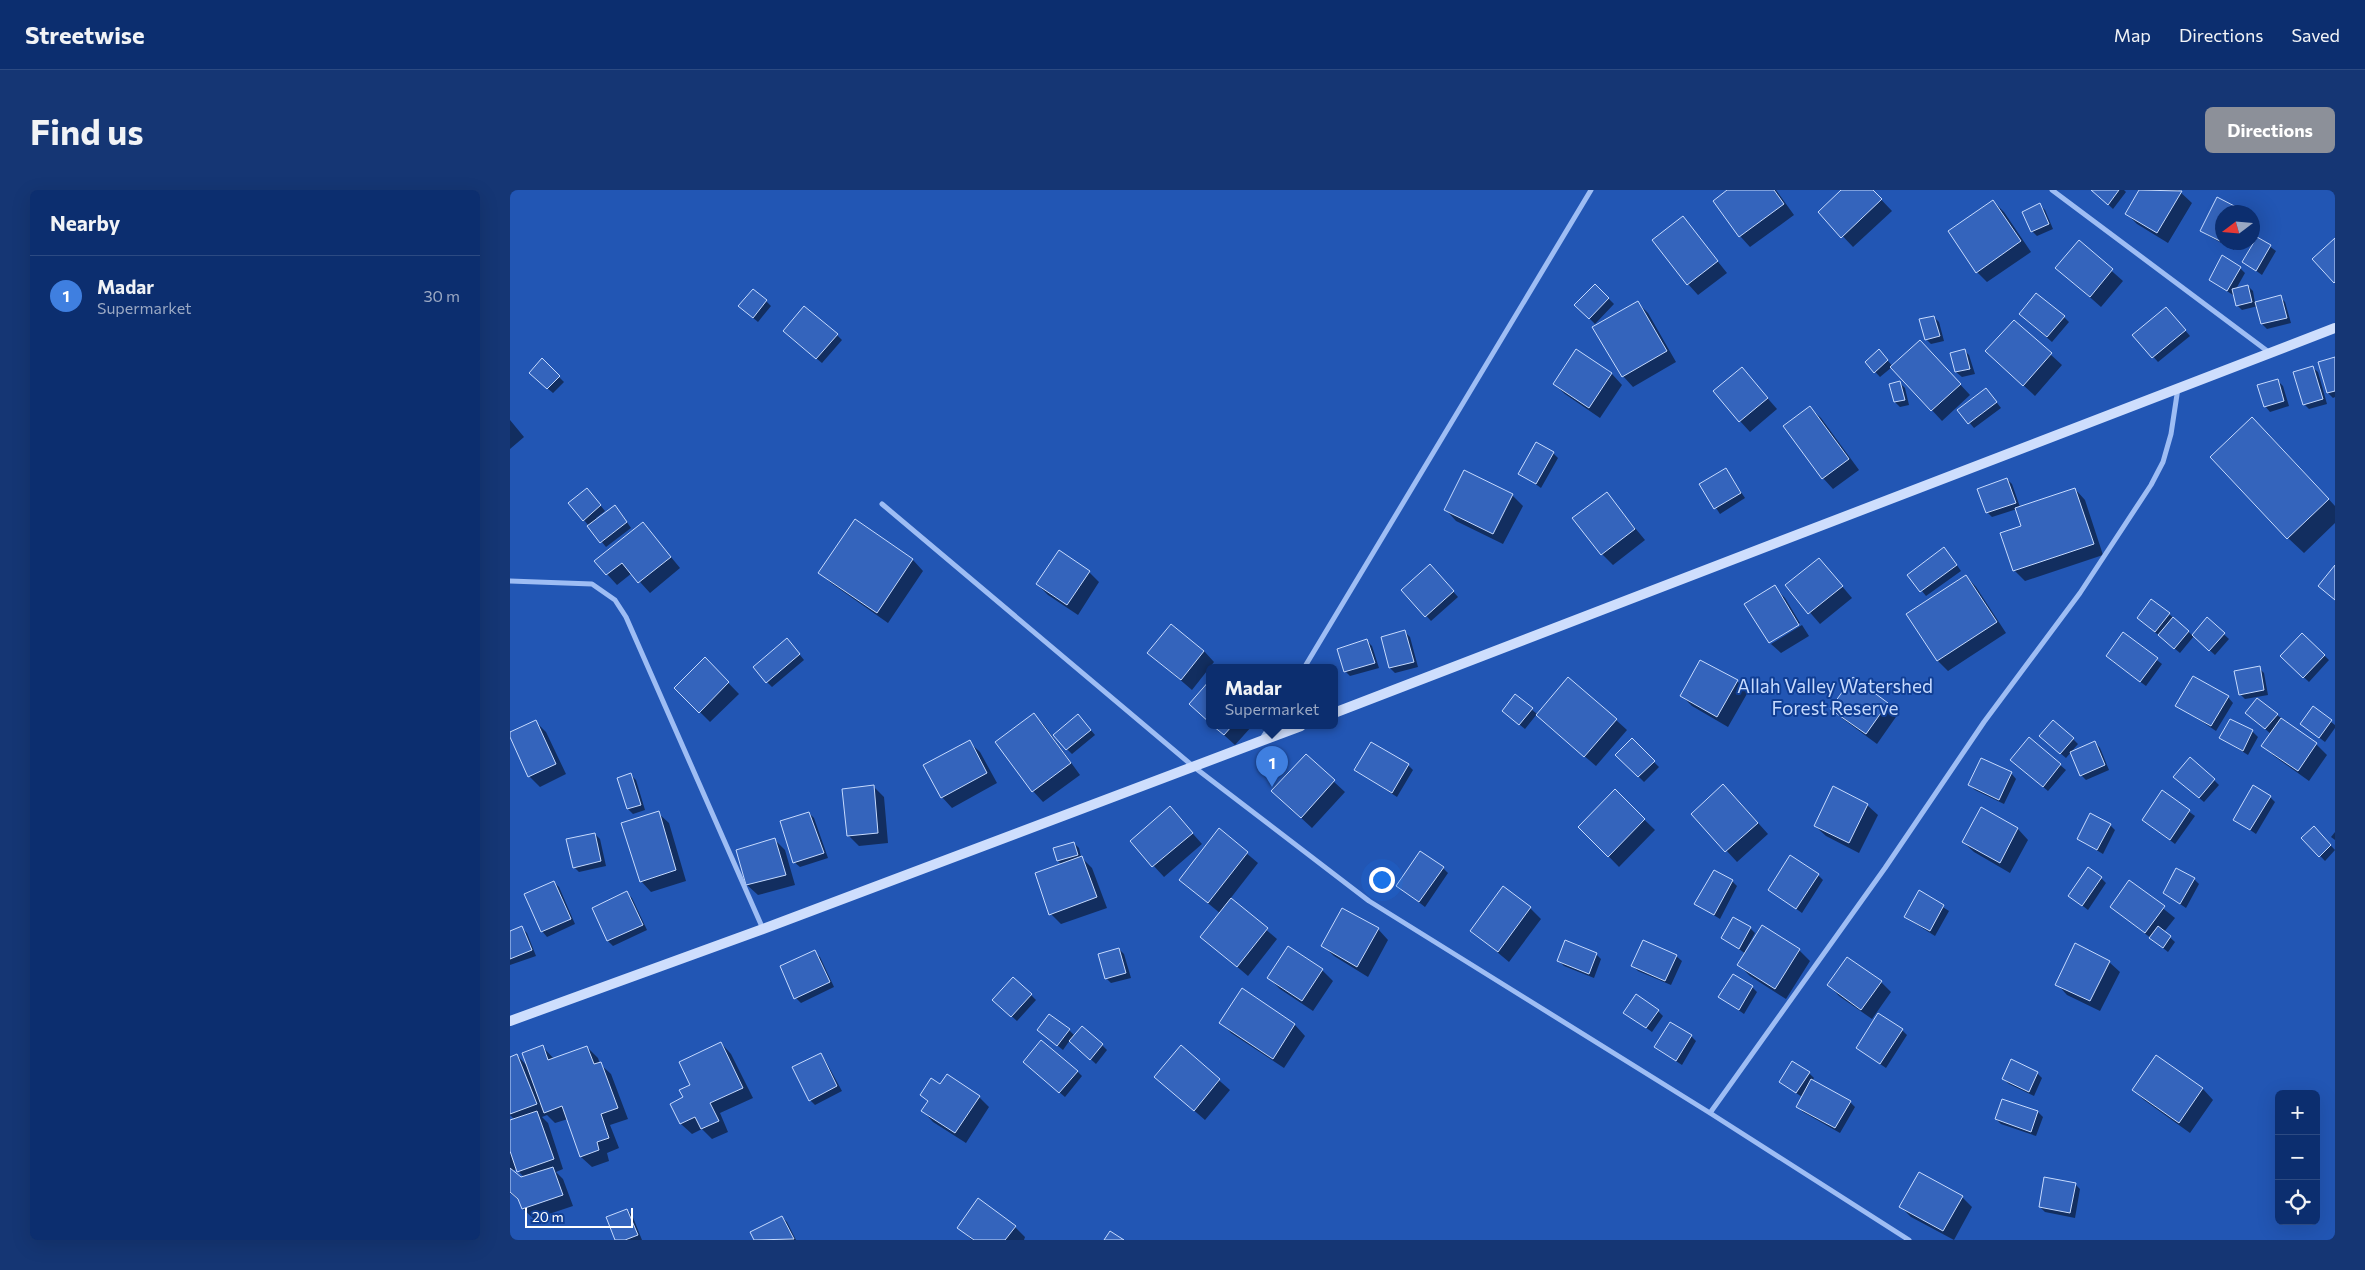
<!DOCTYPE html>
<meta charset="utf-8">
<style>
:root{--surface:#0c2e6f;--page:#153674;--text:#f1f3f6;--muted:#9aa8c3;--line:#2c4a82;--accent:#8c9099}
body{margin:0;font-family:Commissioner,sans-serif;background:var(--page);color:var(--text)}
.controls{position:absolute;right:15px;bottom:15px;display:grid;overflow:hidden;border-radius:8px;box-shadow:0 5px 20px #0002}
.controls button{width:45px;height:45px;display:grid;place-items:center;padding:0;border:0;border-bottom:1px solid var(--line);background:var(--surface);color:var(--text);font:25px sans-serif}
.compass{position:absolute;left:1705px;top:15px;width:45px;height:45px;border-radius:50%;background:var(--surface);box-shadow:0 5px 20px #0002;rotate:254deg}
.scale{position:absolute;left:15px;bottom:12px;width:108px;box-sizing:border-box;padding-left:5px;border:2px solid #fff;border-top:0;font-size:14px;line-height:18px;white-space:nowrap;color:#fff;-webkit-text-stroke:4px #103e94;paint-order:stroke}
.you{position:absolute;left:871px;top:689px;width:18px;height:18px;margin:-12px;border:4px solid #fff;border-radius:50%;background:#1a73e8;box-shadow:0 0 0 8px #1a73e833}
.badge{display:grid;place-items:center;width:32px;height:32px;border-radius:50%;background:var(--accent);color:#fff;font-size:16px;font-weight:700}
.pin{position:absolute;translate:-50% -41px;filter:drop-shadow(0 1px 2px #0008)}
.pin::after{content:'';position:absolute;top:26px;width:18px;height:15px;background:inherit;clip-path:polygon(0 0,100% 0,50% 100%)}
.popup{position:absolute;left:696px;top:474px;width:132px;height:65px;box-sizing:border-box;display:grid;place-content:center;border-radius:8px;background:var(--surface);filter:drop-shadow(0 1px 4px #0005);font-size:16px;white-space:nowrap;color:var(--muted)}
.popup b{font-size:19px;color:var(--text)}
.popup::after{content:'';position:absolute;left:50%;top:100%;margin-left:-10px;border:10px solid transparent;border-top-color:var(--surface)}
.list{margin:0;padding:0;list-style:none}
h2{display:flex;justify-content:space-between;align-items:center;height:65px;margin:0;padding:0 20px;font-size:21px}
h2 small{font-size:16px;font-weight:400;color:var(--muted)}
.list li{display:grid;grid-template-columns:32px 1fr auto;gap:15px;align-items:center;box-sizing:border-box;height:80px;padding:0 20px;border-top:1px solid var(--line)}
.list b{display:block;font-size:19px;white-space:nowrap}
.list p{margin:0;font-size:16px;white-space:nowrap;color:var(--muted)}
.list em{font-size:16px;font-style:normal;color:var(--muted)}
.icon{flex:none;width:28px;height:28px;fill:none;stroke:currentColor;stroke-width:2;stroke-linecap:round;stroke-linejoin:round}
.map{position:relative;flex:none;width:1825px;height:1050px;overflow:hidden;border-radius:8px}
header{display:flex;align-items:center;gap:30px;box-sizing:border-box;height:70px;padding:0 25px;background:var(--surface);border-bottom:1px solid var(--line)}
header strong{font-size:24px}
nav{display:flex;gap:28px;margin-inline-start:auto;font-size:18px}
.intro{display:flex;align-items:center;justify-content:space-between;box-sizing:border-box;height:120px;padding:0 30px}
h1{margin:0;font-size:35px}
.button{padding:12px 22px;border-radius:8px;background:var(--accent);color:#fff;font-size:18px;font-weight:700}
main{display:flex;gap:30px;padding:0 30px}
aside{flex:1;background:var(--surface);border-radius:8px;box-shadow:0 5px 20px #0002}
.map>svg:first-child{display:block}
</style>
<header>
<strong>Streetwise</strong>
<nav><a>Map</a><a>Directions</a><a>Saved</a></nav>
</header>
<div class="intro"><h1>Find us</h1><a class="button">Directions</a></div>
<main>
<aside>
<h2>Nearby<small></small></h2>
<ul class="list">
<li><span class="badge" style="background:#3f7fe0">1</span><div><b>Madar</b><p>Supermarket</p></div><em>30 m</em></li>
</ul>
</aside>
<div class="map">
<svg width="1825" height="1050" viewBox="0 0 1825 1050">
<rect width="100%" height="100%" fill="#103e94"/>
<path fill="#2256b4" fill-rule="evenodd" d="M0 0H1825V1050H0ZM1712 22H1742V52H1712ZM700 478H824V536H700ZM1769 904H1806V1031H1769Z"/>
<path fill="#0007" fill-rule="evenodd" d="M1219 0H1266L1284 25 1240 57 1230 46 1204 11Z
M1333 0H1362L1382 21 1343 57 1310 22Z
M1583 0H1614L1616 2 1603 19Z
M1631 0H1668L1682 13 1658 53 1627 34 1616 23Z
M1708 9 1734 22H1712V52H1728L1724 60 1697 45 1692 40Z
M1483 11 1494 22 1521 62 1477 92 1467 82Z
M1530 15 1535 20 1543 39 1527 46 1522 41Z
M1173 28 1217 83 1188 105 1178 94Z
M1748 48 1766 61 1752 85 1734 72Z
M1569 52 1613 91 1591 117 1547 78Z
M1730 78 1735 83 1726 99 1738 96 1743 101 1745 113 1770 107 1775 112 1781 133 1757 139 1752 134 1748 116 1732 120 1727 115 1724 102 1723 105 1700 90Z
M1085 95 1104 114 1085 134 1066 115Z
M256 111 261 116 248 132 235 121Z
M1127 112 1138 123 1166 172 1123 197 1113 186Z
M1661 124 1680 146 1648 172 1624 145Z
M1424 127 1429 132 1434 151 1421 154 1416 149Z
M1554 127 1559 132 1542 152 1515 129Z
M1504 131 1552 175 1525 206 1488 172Z
M327 145 332 150 312 173 279 146Z
M1454 160 1459 165 1465 184 1452 187 1446 182 1441 164Z
M1066 161 1102 184 1112 195 1090 228 1055 204 1044 194Z
M1420 162 1460 205 1432 231 1382 177 1370 187 1356 172 1374 166 1383 177Z
M1825 169V207L1823 208 1818 203Z
M32 170 54 192 43 203 25 188Z
M1802 177 1808 182 1817 214 1799 219 1794 214Z
M1232 179 1267 219 1240 242 1230 231Z
M1768 191 1773 196 1779 216 1760 222 1755 216Z
M1390 193 1395 198 1399 215 1390 217 1385 212 1381 195Z
M1481 205 1491 218 1464 238 1449 220Z
M1300 218 1311 228 1349 280 1323 299 1313 288Z
M0 230 14 247 0 259Z
M1758 244 1825 316V333L1794 363 1778 348Z
M1043 263 1048 268 1031 298 1010 283Z
M1216 280 1235 308 1210 324 1191 295Z
M1497 289 1502 294 1510 317 1565 299 1575 310 1593 365 1515 391 1504 380 1513 337 1507 319 1482 327 1477 322Z
M1096 303 1135 350 1103 375 1092 364Z
M82 305 95 321 86 328 88 330 110 322 121 338 96 357 74 330Z
M1002 305 1013 316 993 354 946 331 936 320Z
M345 331 403 370 413 381 378 433 321 393 310 383Z
M133 333 170 378 140 403 122 383 107 395 97 384Z
M1439 364 1451 381 1416 406 1399 385Z
M1309 369 1342 408 1310 434 1277 396Z
M925 381 948 407 921 431 893 400Z
M579 382 589 392 568 425 538 405 527 394Z
M1456 386 1466 397 1496 443 1438 481 1428 471 1397 424Z
M1264 397 1275 408 1290 433 1261 451V453L1236 414Z
M1659 424 1683 446 1697 429 1719 449 1705 465 1684 446 1670 463 1628 428Z
M1292 435 1299 446 1271 463 1261 454Z
M895 442 900 447 908 477 885 483 880 478 872 448Z
M1613 444 1652 474 1636 496 1602 471Z
M1792 444 1819 470 1799 492 1771 466Z
M857 451 862 456 869 478 840 486 835 481Z
M282 455 294 470 262 497 257 492Z
M694 461 704 472 682 500 639 463Z
M195 469 229 504 200 532 166 498Z
M1749 478 1754 483 1758 505 1735 509 1730 504Z
M1227 491 1238 502 1218 537 1182 516 1172 506Z
M1005 506 1027 524 1015 539 993 521Z
M1718 507 1723 513 1706 541 1667 515Z
M1377 514 1388 524 1367 554 1333 529 1322 519Z
M1803 518 1825 535V538L1815 552 1791 534Z
M524 525 534 535 570 585 533 612 523 601Z
M1767 525 1806 554 1817 565 1799 591 1764 566 1753 555 1761 544 1742 528Z
M1106 530 1117 540 1086 576 1038 535Z
M1720 530 1742 541 1748 547 1738 565 1711 548Z
M573 531 585 545 562 564 557 559Z
M26 532 36 542 56 584 30 597 19 586 0 544Z
M704 536H742L725 555Z
M1519 549 1556 580 1538 601 1507 575Z
M1563 549 1568 554 1556 568 1536 551Z
M1122 550 1149 577 1134 592 1107 565Z
M459 552 470 562 487 593 442 618 432 607Z
M1585 552 1590 558 1599 580 1576 590 1571 585Z
M796 566 835 602 802 638 774 612Z
M898 575 903 580 887 607 846 580Z
M1501 583 1506 589 1494 614 1465 600 1460 595Z
M121 585 126 590 135 620 123 624 118 619Z
M1704 590 1709 595 1694 612 1670 592Z
M363 596 374 607 378 653 349 656 339 646Z
M1105 601 1145 640 1109 677 1070 637Z
M1652 602 1685 626 1665 654 1633 630Z
M1224 606 1258 644 1227 672 1183 624Z
M1760 607 1765 612 1746 644 1724 629Z
M1357 615 1368 625 1349 663 1316 646 1305 636Z
M660 618 692 654 654 687 621 651Z
M1472 619 1508 639 1518 650 1500 683 1464 662 1453 652Z
M148 623 159 633 176 691 141 702 131 691Z
M299 623 304 628 318 668 290 677 284 672Z
M1600 635 1605 640 1593 664 1568 649Z
M1804 638 1825 660 1815 671 1793 648Z
M709 640 748 673 720 709 767 749 738 786 692 747 711 724 670 690Z
M1825 642V650L1821 647Z
M85 644 90 649 96 676 69 682 64 677Z
M265 650 275 660 285 695 248 705 237 695Z
M564 653 569 658 571 667 582 678 597 718 551 734 541 724 552 675 548 671 545 658Z
M933 678 938 683 915 717 888 696Z
M1308 685 1313 690 1292 723 1260 700Z
M1591 688 1596 693 1578 720 1560 706Z
M1684 689 1689 694 1676 718 1654 703Z
M1222 691 1227 696 1210 729 1186 714Z
M44 692 49 697 65 734 37 747 32 741Z
M1620 692 1665 728 1654 742 1665 752 1658 762 1601 716Z
M1409 702 1439 721 1425 746 1395 727Z
M117 703 122 708 137 740 103 756 98 751 83 718Z
M1020 718 1031 729 999 772 962 741Z
M1252 737 1289 760 1300 771 1276 809 1240 786 1229 775 1236 764 1213 748 1240 738 1245 743 1235 761 1237 762Z
M12 738 17 743 26 766 0 775V742Z
M868 739 878 750 858 787 824 766 813 756Z
M778 758 812 780 823 791 803 821 770 799 759 788Z
M609 759 614 764 621 788 601 793 596 788Z
M304 762 310 767 324 797 291 813 286 808Z
M1086 764 1091 769 1084 788 1054 776 1049 771Z
M1166 766 1172 771 1161 795 1128 781 1123 776Z
M1599 772 1610 782 1590 821 1557 805 1547 794Z
M1371 792 1381 802 1362 829 1329 806 1319 795Z
M1242 797 1247 802 1234 824 1210 807Z
M732 800 785 835 795 846 774 878 721 843 711 832Z
M521 805 526 810 507 831 489 815Z
M1148 821 1153 826 1142 842 1114 822Z
M528 840H559L565 846 592 855 597 860 586 874 560 850 553 860Z
M1392 840 1397 845 1376 878 1347 858Z
M1181 846 1186 851 1172 875 1151 861Z
M211 853 221 864 243 908 210 923 218 942 202 949 192 939 182 944 171 934 162 914 175 908Z
M33 857 44 869 77 857 88 868 90 874 101 884 118 929 100 935 109 958 97 963 99 971 82 977 71 967 58 929 45 933 37 925 32 927 38 933 53 979 46 982 53 989 63 1016 24 1029 13 1019 10 1011 0 1003V932L5 930 0 925V868L7 865 18 877ZM7 979 8 981 15 988 11 989 2 981Z
M671 857 720 900 695 930 657 897Z
M310 864 315 870 332 901 305 915 300 910Z
M1646 867 1693 899 1703 910 1680 943 1634 910 1624 900Z
M519 876 567 881 572 886 555 907Z
M1299 883 1304 888 1302 891 1340 912 1345 917 1330 943 1293 922 1287 916 1292 907 1276 896Z
M1527 883 1532 888 1524 906 1499 894 1493 889Z
M430 896 469 907 479 917 456 953 423 932 413 921 419 912 412 905Z
M1493 910 1528 922 1533 927 1526 946 1491 934 1486 929Z
M1565 994 1570 999 1565 1028 1535 1022 1530 1017Z
M1452 1007 1462 1017 1444 1050 1401 1027 1391 1017Z
M117 1020 122 1025 132 1050H106Z
M272 1027 277 1032 286 1050H246L242 1043Z
M505 1037 515 1047 514 1050H462L449 1038Z"/>
<path fill="#3464bc" stroke="#c6dafe" d="M1217 0H1264L1274 14 1229 47 1203 11Z
M1331 0H1363L1372 9 1331 48 1308 22Z
M1581 0H1609L1598 15Z
M1629 0 1672 1 1647 43 1615 24Z
M1707 7 1736 22H1712V52L1690 41Z
M1483 10 1511 51 1466 83 1438 41Z
M1530 13 1539 34 1521 42 1512 22Z
M1173 26 1208 71 1177 95 1142 50Z
M1747 47 1761 55 1746 81 1732 72Z
M1825 48V92L1824 93 1802 69Z
M1569 50 1603 79 1580 107 1545 78Z
M1712 65 1731 77 1717 101 1699 90Z
M1085 94 1099 108 1079 129 1064 115Z
M1738 95 1742 112 1726 116 1722 99Z
M243 99 257 110 243 128 228 116Z
M1526 103 1555 126 1537 147 1509 124Z
M1771 105 1777 128 1751 134 1745 112Z
M1128 111 1157 161 1112 187 1082 137Z
M294 116 328 144 306 169 273 141Z
M1656 117 1676 140 1642 168 1622 145Z
M1424 126 1430 146 1415 150 1409 129Z
M1504 130 1542 163 1513 196 1475 161Z
M1410 150 1451 194 1421 221 1380 177Z
M1066 159 1102 183 1079 218 1043 194Z
M1369 159 1378 170 1364 183 1355 172Z
M1455 159 1460 179 1445 182 1440 163Z
M1825 167V201L1817 203 1808 172Z
M32 168 50 186 37 199 19 183Z
M1803 176 1813 209 1793 215 1783 182Z
M1232 177 1258 208 1229 232 1203 201Z
M1768 189 1774 211 1754 217 1747 195Z
M1390 191 1395 210 1384 212 1379 194Z
M1476 198 1487 212 1458 234 1447 220Z
M1300 216 1339 269 1312 289 1273 236Z
M1742 227 1819 309 1777 349 1700 267Z
M1026 252 1044 262 1026 294 1008 284Z
M1216 278 1231 303 1204 319 1189 294Z
M954 280 1003 304 983 344 934 320Z
M1497 288 1506 313 1476 323 1467 299Z
M77 298 91 315 73 331 58 313Z
M1565 298 1584 354 1503 381 1490 343 1511 336 1505 318Z
M1097 302 1125 339 1091 365 1062 328Z
M105 315 117 332 90 353 77 336Z
M345 329 403 369 367 423 308 383Z
M133 332 161 367 128 393 112 373 96 385 84 371Z
M1434 357 1447 375 1410 402 1397 385Z
M549 360 580 381 557 415 526 394Z
M1309 368 1333 396 1298 424 1275 395Z
M920 374 944 401 915 427 891 400Z
M1825 375V410L1808 396Z
M1456 385 1487 432 1427 471 1396 424Z
M1265 395 1289 435 1259 453 1234 414Z
M1641 409 1660 423 1645 442 1627 428Z
M1663 427 1679 441 1664 459 1648 445Z
M1697 427 1715 443 1699 461 1682 445Z
M661 434 694 461 671 490 637 463Z
M895 440 904 472 879 478 871 447Z
M1613 442 1648 468 1630 492 1596 466Z
M1792 443 1815 465 1793 488 1770 466Z
M277 448 290 464 256 493 243 477Z
M857 449 865 473 834 482 827 459Z
M195 467 219 492 189 523 164 498Z
M1190 470 1228 490 1207 527 1170 506Z
M1750 476 1754 500 1729 505 1724 481Z
M1683 486 1719 506 1701 536 1665 516Z
M1058 487 1107 529 1074 567 1026 525Z
M1343 487 1378 513 1356 544 1320 519Z
M700 490V533L679 514Z
M1005 504 1023 518 1009 535 992 521Z
M1747 508 1768 524 1755 539 1735 523Z
M1803 516 1822 530 1809 548 1790 534Z
M524 523 561 573 522 602 485 552Z
M568 524 581 540 556 560 543 545Z
M1771 528 1807 553 1788 581 1751 556Z
M1720 529 1743 540 1733 561 1709 548Z
M26 530 46 574 18 587 0 547V542Z
M1543 530 1564 548 1550 564 1529 546Z
M703 536H722L714 545Z
M1519 547 1551 574 1533 597 1500 570Z
M1122 548 1145 571 1128 587 1105 565Z
M460 550 477 583 431 608 413 575Z
M1585 551 1595 575 1570 586 1560 562Z
M861 552 899 574 882 603 844 580Z
M796 564 825 590 791 628 761 601Z
M1680 567 1705 589 1689 608 1663 587Z
M1471 568 1502 582 1489 610 1458 595Z
M121 583 131 615 117 619 107 588Z
M1213 594 1248 633 1215 662 1181 624Z
M364 595 368 643 337 646 332 599Z
M1743 595 1761 606 1740 640 1723 630Z
M1323 596 1358 614 1339 653 1304 636Z
M1105 599 1135 629 1098 667 1068 637Z
M1652 600 1680 620 1660 650 1632 630Z
M660 616 683 643 642 677 620 651Z
M1471 617 1508 638 1490 673 1452 652Z
M149 621 166 680 130 692 111 633Z
M299 622 314 663 283 673 270 631Z
M1580 623 1601 634 1587 660 1567 649Z
M1804 636 1821 655 1809 667 1791 648Z
M709 638 738 662 698 713 669 690Z
M85 643 91 671 63 678 56 649Z
M265 648 276 685 236 695 226 660Z
M564 652 568 665 547 671 543 658Z
M910 661 934 677 909 712 886 696Z
M1280 665 1309 684 1286 719 1258 700Z
M572 666 587 707 539 725 525 683Z
M1578 677 1592 687 1572 716 1558 706Z
M1666 678 1685 688 1670 714 1653 703Z
M1204 680 1223 690 1204 725 1184 714Z
M1619 690 1655 716 1635 743 1600 717Z
M44 691 61 729 31 742 14 704Z
M993 696 1021 717 988 762 960 741Z
M1409 700 1434 715 1420 741 1394 727Z
M117 701 133 735 97 751 82 718Z
M721 708 758 738 727 777 690 747Z
M832 718 869 738 847 777 811 756Z
M1223 727 1241 737 1229 759 1211 748Z
M1252 735 1290 759 1265 799 1227 775Z
M12 736 22 760 0 769V741Z
M1648 736 1661 746 1653 758 1639 748Z
M1055 750 1087 763 1079 784 1047 771Z
M1133 750 1167 765 1155 791 1121 776Z
M1565 753 1600 771 1580 811 1545 795Z
M778 756 813 779 792 811 757 788Z
M609 758 616 783 595 789 588 764Z
M305 760 320 792 284 809 270 776Z
M1337 767 1372 791 1351 820 1317 795Z
M1223 784 1243 796 1229 820 1208 807Z
M503 787 522 804 501 827 482 810Z
M732 798 785 834 763 869 709 833Z
M1126 804 1149 820 1136 838 1113 823Z
M1368 823 1393 839 1370 874 1346 858Z
M539 824 560 839 547 856 527 840Z
M1160 832 1182 845 1166 871 1144 857Z
M572 836 593 854 580 870 559 851Z
M531 850 568 881 549 903 513 872Z
M211 852 233 898 200 913 209 931 191 939 185 927 170 934 160 914 173 907 169 900 180 895 169 872Z
M33 855 38 870 77 856 84 874 91 872 108 918 91 924 99 948 87 952 89 960 70 967 52 916 34 923 12 863Z
M671 855 710 889 684 921 644 887Z
M311 863 327 896 299 911 282 877Z
M7 864 27 914 0 924V867Z
M1646 865 1693 898 1669 933 1622 900Z
M1501 869 1528 882 1519 902 1492 889Z
M1282 871 1300 882 1286 903 1269 892Z
M437 884 470 906 445 943 411 921 418 911 410 905 421 888 430 894Z
M1301 889 1341 911 1325 938 1286 917Z
M1492 909 1528 921 1521 942 1485 929Z
M27 921 44 969 7 982 0 961V930Z
M43 977 53 1005 12 1019 8 1009 0 1002V978L11 987Z
M1409 982 1453 1006 1433 1041 1389 1017Z
M1534 987 1566 993 1560 1023 1529 1017Z
M468 1008 506 1036 495 1050H464L447 1038Z
M117 1019 128 1045 115 1050H105L96 1027Z
M272 1026 284 1049 244 1050 240 1042Z
M600 1041 614 1050H594Z"/>
<g fill="none" stroke-linecap="round" stroke-linejoin="round">
<path stroke="#9ebdf4" stroke-width="5" d="M1542 0 1760 163
M372 314 684 577 859 711 1200 923 1399 1050
M0 391 82 394 105 410 116 427 253 739
M794 478 1081 0
M751 550 760 536
M1200 923 1375 678 1474 532 1570 403 1641 295 1653 272 1661 244 1668 198"/>
<path stroke="#cedefd" stroke-width="10" d="M824 523 1825 138
M0 831 253 739 791 536"/>
</g>
<g text-anchor="middle" stroke-width="4" stroke-linejoin="round" paint-order="stroke">
<g font-size="19" fill="#c6dafe" stroke="#103e94">
<text x="1325" y="503">Allah Valley Watershed<tspan x="1325" dy="22">Forest Reserve</tspan></text>
</g>
</g>
</svg>
<div class="controls">
<button>+</button>
<button>−</button>
<button><svg class="icon" aria-label="locate" viewBox="0 0 24 24"><circle cx="12" cy="12" r="6"/><path d="M12 2v4M12 18v4M2 12h4M18 12h4"/></svg></button>
</div>
<svg class="compass" viewBox="-18 -18 36 36"><path d="M0-13l5 13h-10z" fill="#e53935"/><path d="M0 13l5-13h-10z" fill="#9aa8c3"/></svg>
<div class="scale">20 m</div>
<div class="you"></div>
<div class="pin badge" style="left:762px;top:597px;background:#3f7fe0">1</div>
<div class="popup"><b>Madar</b>Supermarket</div>
</div>
</main>
